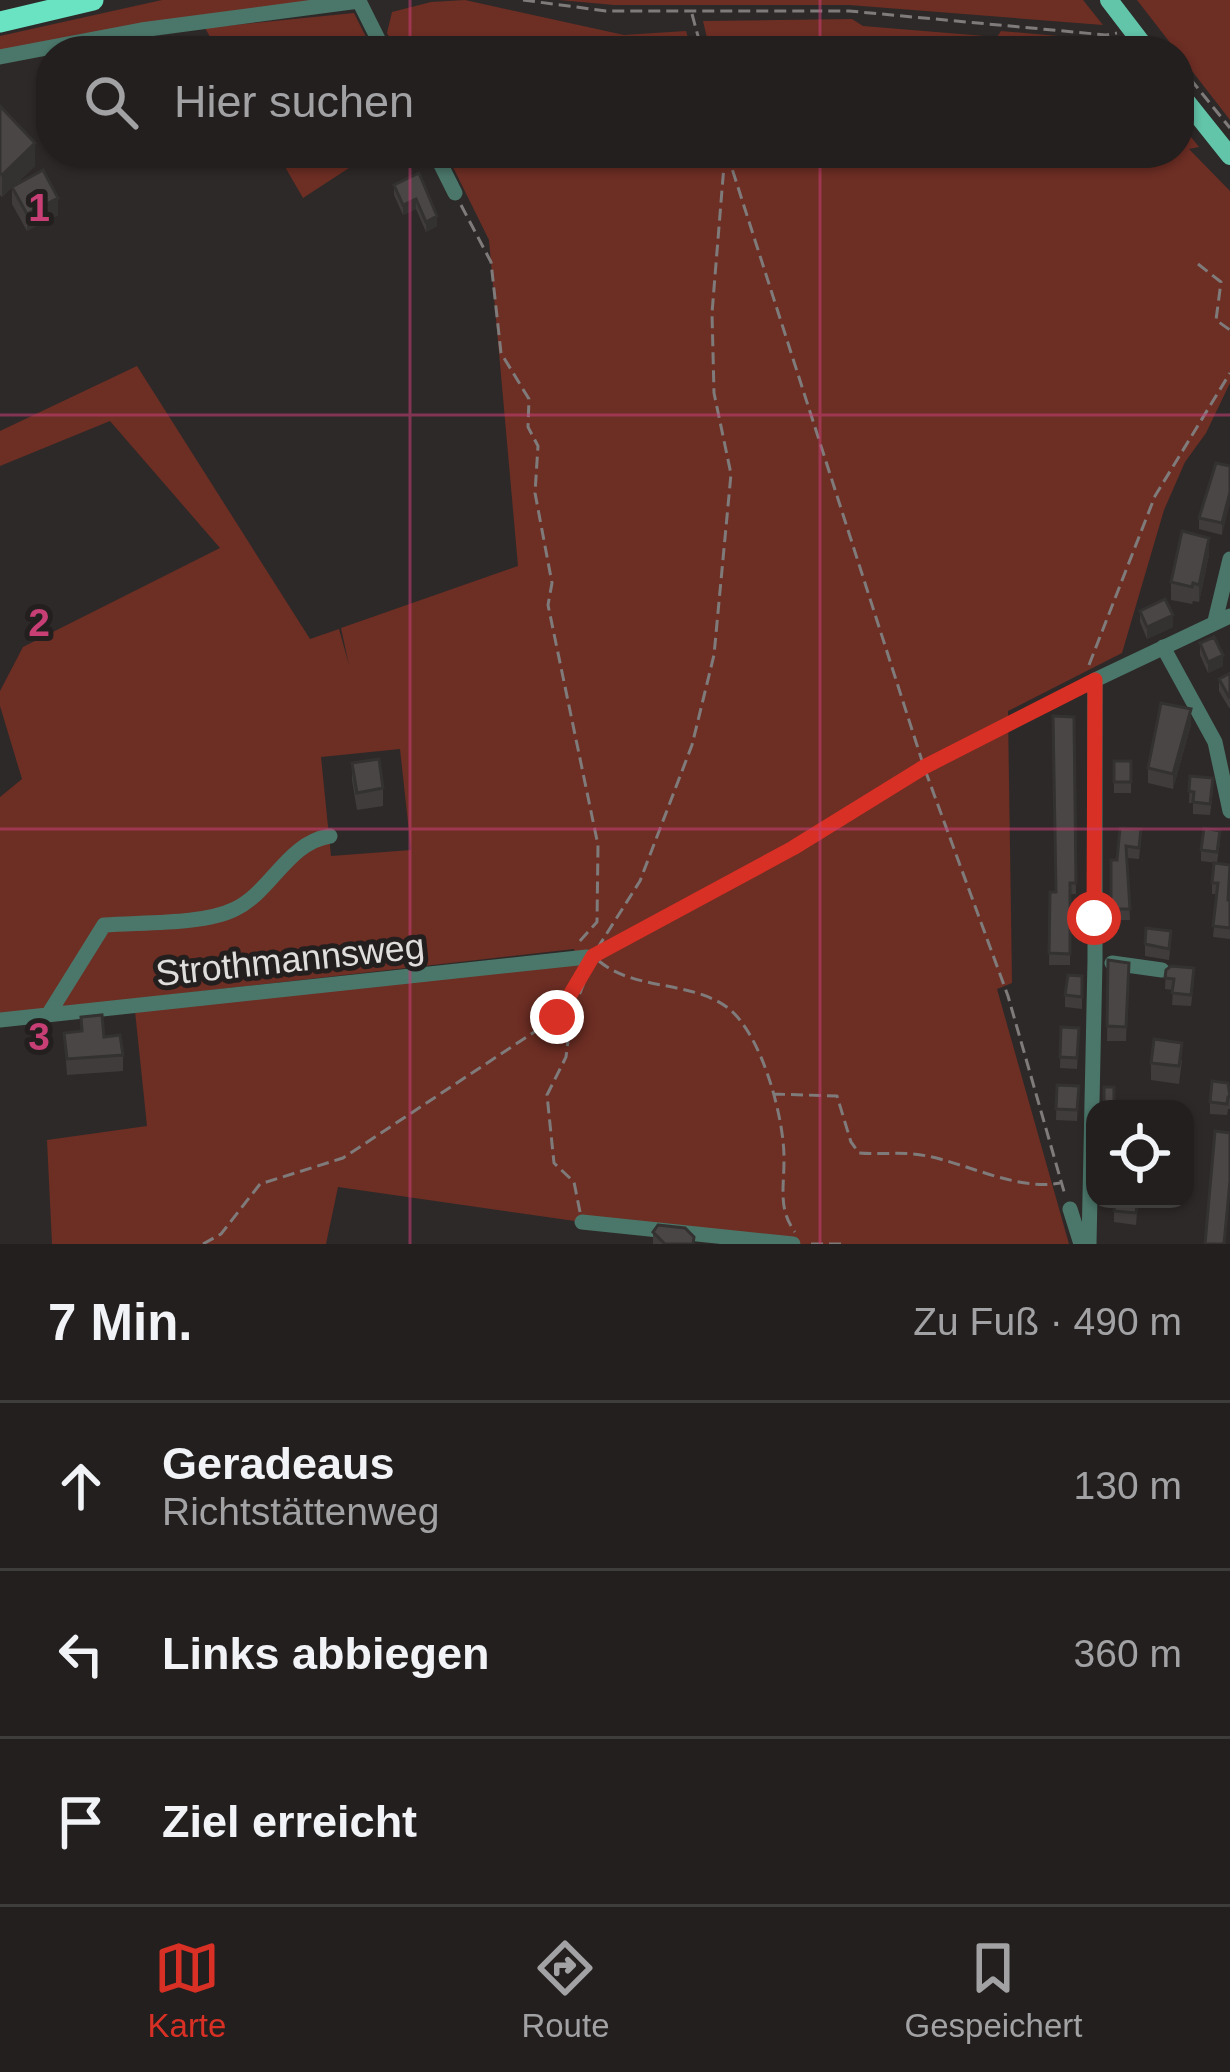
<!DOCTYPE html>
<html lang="de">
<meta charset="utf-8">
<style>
:root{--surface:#221f1e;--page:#2a2727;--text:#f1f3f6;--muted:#a2a2a4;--line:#3f3d3c;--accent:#d93025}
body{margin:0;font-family:Arial,sans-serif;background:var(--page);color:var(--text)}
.controls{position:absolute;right:36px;bottom:36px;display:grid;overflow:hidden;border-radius:24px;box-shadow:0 3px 9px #0004}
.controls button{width:108px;height:108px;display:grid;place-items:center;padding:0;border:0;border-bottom:3px solid var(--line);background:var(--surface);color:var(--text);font:60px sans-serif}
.stop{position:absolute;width:36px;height:36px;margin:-27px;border:9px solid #d93025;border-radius:50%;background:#fff}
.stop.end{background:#d93025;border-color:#fff;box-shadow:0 3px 12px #0008}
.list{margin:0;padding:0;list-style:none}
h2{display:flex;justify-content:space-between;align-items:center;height:156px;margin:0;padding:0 48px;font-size:51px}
h2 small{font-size:39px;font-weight:400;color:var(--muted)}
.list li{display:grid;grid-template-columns:78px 1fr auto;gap:36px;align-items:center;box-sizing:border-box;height:168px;padding:0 48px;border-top:3px solid var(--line)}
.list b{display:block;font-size:45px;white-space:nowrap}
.list p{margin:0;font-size:39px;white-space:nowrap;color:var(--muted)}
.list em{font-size:39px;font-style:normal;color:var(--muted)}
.icon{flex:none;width:66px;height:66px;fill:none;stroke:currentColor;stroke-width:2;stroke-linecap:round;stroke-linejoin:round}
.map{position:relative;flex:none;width:1230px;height:1244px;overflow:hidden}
.search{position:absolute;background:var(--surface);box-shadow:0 3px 9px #0004;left:36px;right:36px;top:36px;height:132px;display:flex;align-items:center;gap:30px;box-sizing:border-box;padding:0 42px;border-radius:48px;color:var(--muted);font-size:45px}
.sheet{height:660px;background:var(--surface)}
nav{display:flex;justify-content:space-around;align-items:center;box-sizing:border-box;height:168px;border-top:3px solid var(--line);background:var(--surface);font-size:33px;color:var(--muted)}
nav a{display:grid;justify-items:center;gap:6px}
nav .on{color:var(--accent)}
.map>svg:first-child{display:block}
</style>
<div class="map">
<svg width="1230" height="1244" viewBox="0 0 1230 1244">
<rect width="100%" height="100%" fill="#2d2928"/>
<path fill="#6d2e24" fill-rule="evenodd" d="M162 0H327L0 53V36Z
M465 0 624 35 686 31 692 51H396L387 33 392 12 431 2Z
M559 0H1083L1103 25 849 5H614Z
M1137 0H1230V120Z
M354 13 373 51H218L205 28Z
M852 19 863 26 997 37 1001 31 1115 41 1123 51H710L703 21Z
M1179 122 1199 147 1189 149 1230 191V383L1206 433 1185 462 1164 510 1122 653 1008 711 1012 983 997 989 1069 1244H793L582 1222 338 1187 326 1244H52L47 1140 147 1126 135 1011 577 963 574 949 0 1014V797L22 779 0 706V691L23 647 220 548 110 421 0 466V431L137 366 310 639 339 629 349 665 341 628 518 566 489 240 446 153H1179ZM400 749 411 850 331 856 321 757Z
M277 153H372L303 198Z"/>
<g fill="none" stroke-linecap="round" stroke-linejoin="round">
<path stroke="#7f7b7b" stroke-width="3" stroke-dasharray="12 6" stroke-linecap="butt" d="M523 0 606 11H849L1106 35 1117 33
M692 14 702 51
M1161 43 1168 51
M1179 65 1230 128
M727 153 924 767 1008 996 1065 1195
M461 205 491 262 501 353 529 399 528 427 538 446 535 493 552 583 548 605 598 845 597 922 578 943
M1198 264 1221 282 1216 320 1230 330
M1089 665 1155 496 1230 373
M597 949 640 881 692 745 714 655 731 474 714 393 712 313 725 153
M600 953 793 848 924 767 1080 689
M599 961C634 991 691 980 728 1008 762 1034 785 1120 784 1161 784 1188 778 1209 795 1232
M773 1094 837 1096 851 1142 859 1153C882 1155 905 1151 927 1156 968 1164 1018 1191 1060 1183
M580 1212 574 1182 554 1163 547 1095 566 1057 571 1016 589 970
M203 1244 221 1234 260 1184 343 1158 557 1017 583 973
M811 1244H843"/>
<path stroke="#4b776a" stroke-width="15" d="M0 57 141 30 359 1 384 51
M435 153 455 193
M1215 621 1230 559
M1163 647 1215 742 1230 811
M1112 963 1162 970
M48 1015 104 925C141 922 203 925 235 909 272 891 287 843 330 836
M0 1020 587 957
M1070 1209 1081 1244
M582 1222 793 1244
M1089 1244 1095 961V680L1230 616"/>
<path stroke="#62c4a9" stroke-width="18" d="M1109 0 1148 51
M1179 92 1230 156"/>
<path stroke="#69e3c2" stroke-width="21" d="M0 22 93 0"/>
</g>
<path fill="#403c3c" d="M0 106 35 166 13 187 58 215 27 231 12 204V187L2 197 0 195Z
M419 173 437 226 426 232 416 209 403 215 394 195V185Z
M1230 466 1222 535 1199 529V518Z
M1209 555 1199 602 1193 601 1192 604 1171 600V582Z
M1140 611 1173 627 1147 639 1140 622Z
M1200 643 1223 666 1208 673 1200 655Z
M1230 673V708H1229L1219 691V679Z
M1074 717 1076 894H1070V965H1049L1050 892H1055Z
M1191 725 1173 789 1148 783V768Z
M1114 761H1131V793H1114Z
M352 763 383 788V806L357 810 352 780Z
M1190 776 1213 790 1210 815 1193 814V803H1189Z
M1120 828 1141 840 1139 859 1127 858 1130 920H1111V860H1117Z
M1220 842 1217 863 1201 861V850Z
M1230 865V939L1213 937 1217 894H1212V883Z
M1171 942 1169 960 1145 956V944Z
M1108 960 1129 963 1126 1041H1107Z
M1166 970 1194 980 1191 1006 1172 1005 1173 990 1165 989Z
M1082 976V1009L1065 1007V995Z
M81 1017 123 1055V1071L67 1075 64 1033 81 1032Z
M1061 1027 1079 1028 1077 1069 1060 1068Z
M1182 1060 1179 1084 1151 1080V1063Z
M1057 1085 1079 1086 1077 1121 1056 1120Z
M1228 1088H1230V1109H1228L1227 1115 1210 1114V1102Z
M1138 1199 1136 1225 1114 1222V1211Z
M653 1232 694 1244H653Z"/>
<path fill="#343131" d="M35 143V166L2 197V175Z
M58 198V215L27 231V214Z
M416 199V209L403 215V205Z
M437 216V226L426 232V222Z
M1230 492V504L1222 535V523Z
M1209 538V555L1199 602V585Z
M1173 615V627L1147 639V627Z
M1223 655V666L1208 673V662Z
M1191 709V725L1173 789V774Z"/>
<path fill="#4b4646" stroke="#343131" stroke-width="3" d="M0 106 35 143 2 175 0 173Z
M43 170 58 198 27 214 12 187Z
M419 173 437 216 426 222 416 199 403 205 394 185Z
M1216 463 1230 466V492L1222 523 1199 518Z
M1182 531 1209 538 1199 585 1193 583 1192 587 1171 582Z
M1165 599 1173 615 1147 627 1140 611Z
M1214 637 1223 655 1208 662 1200 643Z
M1230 673V696L1229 697 1219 679Z
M1161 703 1191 709 1173 774 1148 768Z
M1053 716 1074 717 1076 883H1070V954L1049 953 1050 892H1056Z
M379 759 383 788 357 793 352 763Z
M1114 761H1131V782H1114Z
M1190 776 1213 778 1210 804 1193 802 1194 792 1189 791Z
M1120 828 1141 829 1139 848 1126 846 1130 909H1111V860H1117Z
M1204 828 1220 831 1217 852 1201 850Z
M1214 863 1230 865 1228 900 1230 901V928L1213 926 1218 883H1212Z
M1146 928 1171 931 1169 949 1145 944Z
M1108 960 1129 963 1126 1027 1107 1026Z
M1171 966 1194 968 1191 995 1172 993 1174 979 1165 978 1166 970Z
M1068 975 1082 976V997L1065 995Z
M102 1015 104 1037 120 1035 123 1055 67 1059 64 1033 82 1031 81 1017Z
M1061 1027 1079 1028 1077 1058 1060 1057Z
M1154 1039 1182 1043 1179 1066 1151 1063Z
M1212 1081 1228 1083 1230 1097H1228L1227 1104 1210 1102Z
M1057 1085 1079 1086 1077 1110 1056 1109Z
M1104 1087H1114V1109H1104Z
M1215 1131 1230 1133V1181L1224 1244H1205Z
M1115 1199H1138L1136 1213 1114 1211Z
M658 1225 685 1228 694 1237 693 1244H665L653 1232Z"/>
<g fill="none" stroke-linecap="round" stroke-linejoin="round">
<path stroke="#d93025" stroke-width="15" d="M557 1017 593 956 793 848 924 767 1095 680 1094 918"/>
</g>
<path fill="none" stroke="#c83f75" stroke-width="3" stroke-opacity="0.55" d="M410 0V51M820 0V51M410 153V1244M820 153V1244M0 415H1230M0 829H1230"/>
<g text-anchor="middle" stroke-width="10" stroke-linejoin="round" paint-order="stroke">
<g font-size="36" fill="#e0dddd" stroke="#241f1f">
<text transform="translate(290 959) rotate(-6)" y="13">Strothmannsweg</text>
</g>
</g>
<g font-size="39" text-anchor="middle" font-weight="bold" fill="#c83f75" stroke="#241f1f" stroke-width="10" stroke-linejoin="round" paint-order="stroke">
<text x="39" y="221">1</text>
<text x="39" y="636">2</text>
<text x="39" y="1050">3</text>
</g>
</svg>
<div class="controls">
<button><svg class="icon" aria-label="locate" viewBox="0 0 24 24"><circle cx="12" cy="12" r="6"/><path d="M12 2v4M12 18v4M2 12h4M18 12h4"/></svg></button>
</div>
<div class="stop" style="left:1094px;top:918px"></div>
<div class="stop end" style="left:557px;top:1017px"></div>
<div class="search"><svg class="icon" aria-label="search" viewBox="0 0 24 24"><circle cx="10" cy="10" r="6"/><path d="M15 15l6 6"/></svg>Hier suchen</div>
</div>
<section class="sheet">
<h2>7 Min.<small>Zu Fuß · 490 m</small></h2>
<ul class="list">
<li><svg class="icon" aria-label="ahead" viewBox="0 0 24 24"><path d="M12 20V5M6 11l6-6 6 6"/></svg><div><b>Geradeaus</b><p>Richtstättenweg</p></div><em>130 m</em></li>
<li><svg class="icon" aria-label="left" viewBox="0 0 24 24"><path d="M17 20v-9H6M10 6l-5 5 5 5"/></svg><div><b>Links abbiegen</b></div><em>360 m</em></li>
<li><svg class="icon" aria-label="arrive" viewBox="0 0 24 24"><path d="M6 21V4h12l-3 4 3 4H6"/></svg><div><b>Ziel erreicht</b></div></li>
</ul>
</section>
<nav>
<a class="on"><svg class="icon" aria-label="map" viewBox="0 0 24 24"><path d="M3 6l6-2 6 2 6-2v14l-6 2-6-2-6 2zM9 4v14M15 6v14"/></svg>Karte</a>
<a><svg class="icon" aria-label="directions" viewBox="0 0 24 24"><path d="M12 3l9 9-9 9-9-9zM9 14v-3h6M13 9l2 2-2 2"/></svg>Route</a>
<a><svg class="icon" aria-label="saved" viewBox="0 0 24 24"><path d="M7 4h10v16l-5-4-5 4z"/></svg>Gespeichert</a>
</nav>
